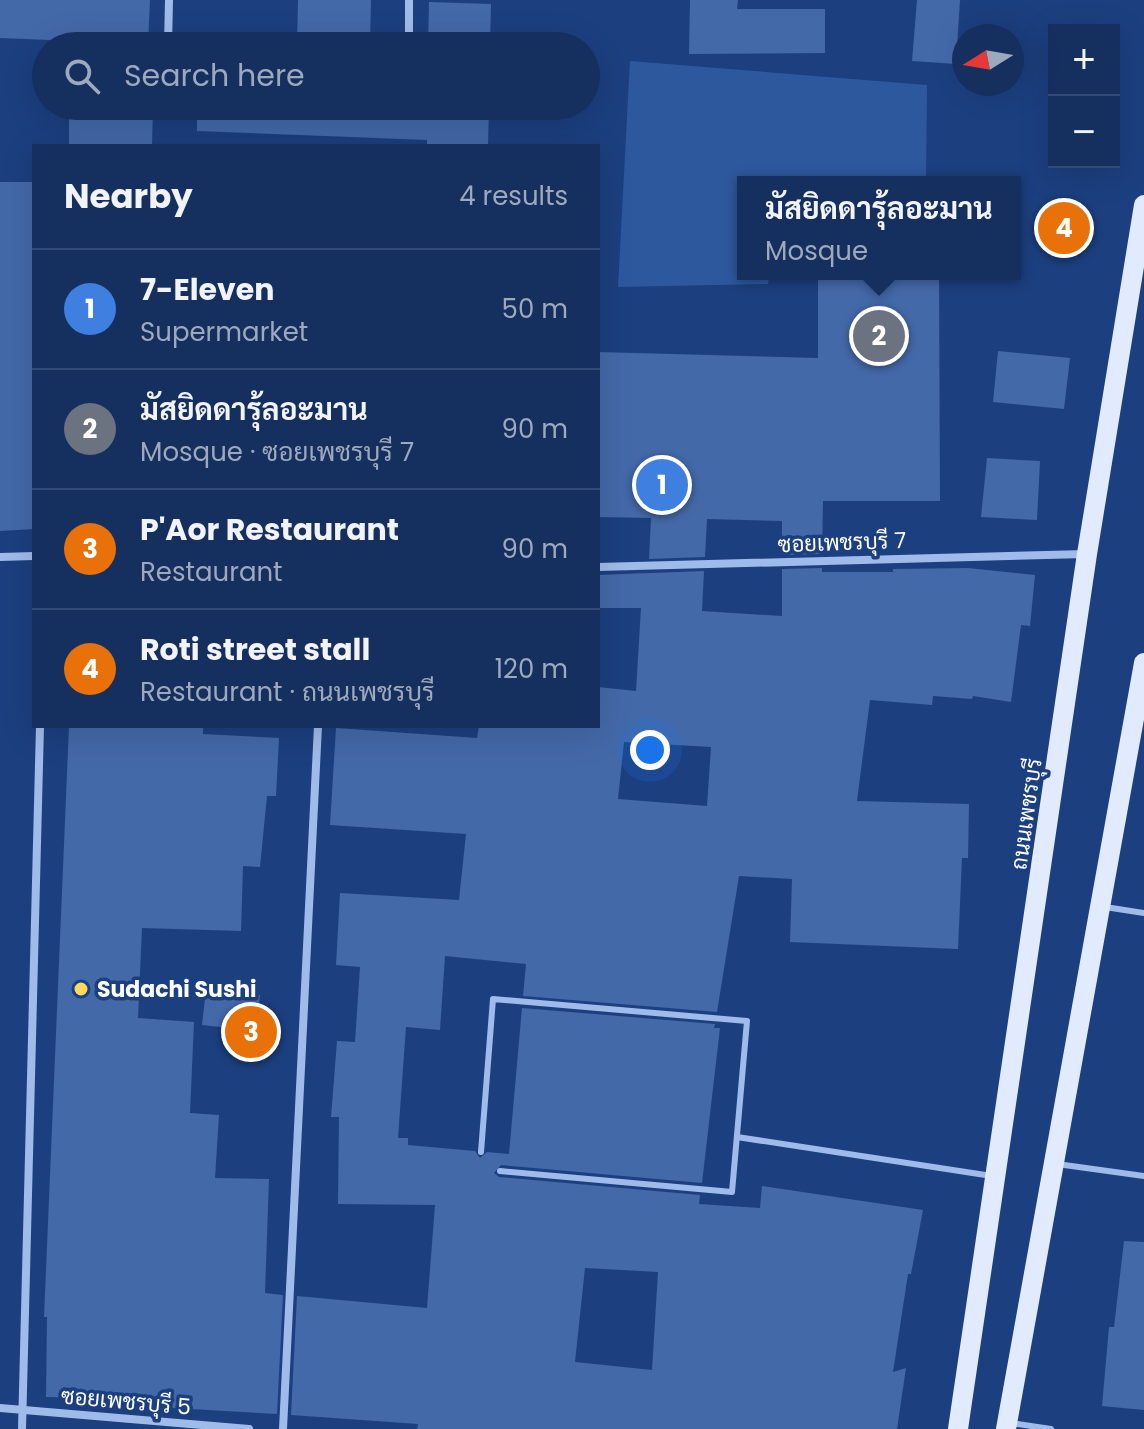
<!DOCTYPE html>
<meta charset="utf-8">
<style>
:root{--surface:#152f5f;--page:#223b68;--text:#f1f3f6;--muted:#9da9bd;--line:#344a74;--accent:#d6ab8b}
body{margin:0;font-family:Poppins,Sarabun,sans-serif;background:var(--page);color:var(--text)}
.controls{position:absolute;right:24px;top:24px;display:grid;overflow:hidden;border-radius:0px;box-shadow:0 8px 32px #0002}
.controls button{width:72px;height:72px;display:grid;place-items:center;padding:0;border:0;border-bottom:2px solid var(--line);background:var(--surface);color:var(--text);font:40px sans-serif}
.compass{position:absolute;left:952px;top:24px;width:72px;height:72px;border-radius:50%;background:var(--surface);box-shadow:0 8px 32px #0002;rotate:259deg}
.you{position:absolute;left:650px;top:750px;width:28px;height:28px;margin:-20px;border:6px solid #fff;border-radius:50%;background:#1a73e8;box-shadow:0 0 0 12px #1a73e833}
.badge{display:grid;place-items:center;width:52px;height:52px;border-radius:50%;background:var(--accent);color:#fff;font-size:26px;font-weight:700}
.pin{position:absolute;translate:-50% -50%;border:4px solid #fff;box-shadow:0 2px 8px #0006}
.popup{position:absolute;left:737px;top:176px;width:284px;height:104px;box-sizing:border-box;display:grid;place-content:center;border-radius:0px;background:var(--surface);filter:drop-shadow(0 2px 6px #0005);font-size:26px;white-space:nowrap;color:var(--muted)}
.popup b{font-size:30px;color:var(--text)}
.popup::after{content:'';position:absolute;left:50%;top:100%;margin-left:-16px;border:16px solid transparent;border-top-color:var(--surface)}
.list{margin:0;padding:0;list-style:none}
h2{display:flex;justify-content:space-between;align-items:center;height:104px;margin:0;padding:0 32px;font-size:34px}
h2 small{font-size:26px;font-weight:400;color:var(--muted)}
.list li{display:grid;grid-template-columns:52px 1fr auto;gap:24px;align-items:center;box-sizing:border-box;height:120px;padding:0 32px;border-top:2px solid var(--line)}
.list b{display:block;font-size:30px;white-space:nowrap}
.list p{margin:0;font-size:26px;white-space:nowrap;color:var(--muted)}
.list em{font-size:26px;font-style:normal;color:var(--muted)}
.icon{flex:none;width:44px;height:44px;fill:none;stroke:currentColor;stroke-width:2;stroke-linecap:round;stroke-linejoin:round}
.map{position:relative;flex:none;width:1144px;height:1429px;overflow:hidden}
.search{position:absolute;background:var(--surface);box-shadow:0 8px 32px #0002;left:32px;top:32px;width:568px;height:88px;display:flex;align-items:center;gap:20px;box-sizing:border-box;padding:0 28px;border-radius:44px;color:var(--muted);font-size:30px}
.panel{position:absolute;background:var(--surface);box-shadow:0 8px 32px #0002;left:32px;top:144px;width:568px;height:584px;border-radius:0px}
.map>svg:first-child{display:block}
</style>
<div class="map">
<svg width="1144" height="1429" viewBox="0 0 1144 1429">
<rect width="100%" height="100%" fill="#1c3f7f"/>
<path fill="#2e589e" d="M630 61 927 85 926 182H743V274H770L768 284 618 287Z"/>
<path fill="#4469a9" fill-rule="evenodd" d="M0 0H150L148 44 0 38Z
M298 0H371L370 46H297Z
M690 0H738L737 9H825V53L689 54Z
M917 0H960L956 64 912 61Z
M429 2 491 4 490 46H428Z
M69 106H153L152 146H69Z
M197 106H489L488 146H427V140L197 131Z
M0 182H34V529L0 531Z
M818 274H939L940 501H823L822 554 782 555V521L707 519 705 557 649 559 651 518 598 517V352L818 358Z
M998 351 1070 358 1064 409 993 402Z
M987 458 1040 461 1037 520 981 517Z
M822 568V572H893V569L968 568 1035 575 1030 626 1021 625 1011 702 973 696 972 699 933 696 932 705 870 700 857 801 969 804 968 858H962L958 949 790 942 792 879 739 876 717 1012 523 996 526 964 445 956 440 1030 406 1027 398 1138H408V1145L475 1151 480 1158 487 1152 509 1154 522 1008 715 1024 714 1028H720L702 1183 501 1165 494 1173 499 1177 700 1195 699 1204 760 1208 762 1186 923 1210 911 1274H908L893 1372 906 1368 897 1429H417L418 1424 291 1415 297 1296 427 1308 435 1205 338 1204 339 1117H331L337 1041 355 1042 360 967 336 965 340 893 459 900 466 834 330 825 336 728 477 738 479 726H598V687L636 691 641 608H598V575L704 571 702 611 782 616V569ZM624 742 711 747 707 806 618 799ZM585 1268 658 1272 652 1370 575 1362Z
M69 726H203V734L279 738 276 796H267L260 867 243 866 241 931 142 928 138 1018 194 1022 190 1113 219 1115 215 1178 269 1179 265 1293 283 1295 277 1414 138 1406V1399L46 1397 47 1317H44Z
M206 989 260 995 256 1031 202 1025Z
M1124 1241 1144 1242V1410L1102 1406 1109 1327H1114Z"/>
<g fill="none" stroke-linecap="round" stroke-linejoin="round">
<path stroke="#9fbbe9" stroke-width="6" d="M1105 907 1144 913
M737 1137 992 1176
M481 1152 493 999 747 1021 732 1192 500 1171
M1057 1164 1144 1176
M1011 1423 1051 1429"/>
<path stroke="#9fbbe9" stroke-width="8" d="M168 46 169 0
M409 46V0
M0 557 34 556
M598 567 1086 554
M0 1408 249 1429
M22 1429 40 726
M283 1429 318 726"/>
<path stroke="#e2ebfe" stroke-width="20" d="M958 1429 1087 554 1144 205
M1006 1429 1144 663"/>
</g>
<circle fill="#fad95d" stroke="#1c3f7f" stroke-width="3" cx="81" cy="989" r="8"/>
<g text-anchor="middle" stroke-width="7" stroke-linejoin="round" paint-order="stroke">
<g font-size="22" fill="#fff" stroke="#1c3f7f">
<text transform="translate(842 542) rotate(-2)" y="8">ซอยเพชรบุรี 7</text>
<text transform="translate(1026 814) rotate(-82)" y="8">ถนนเพชรบุรี</text>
<text transform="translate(126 1401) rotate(5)" y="8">ซอยเพชรบุรี 5</text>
</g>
<g font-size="22" font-weight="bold" fill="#fff" stroke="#1c3f7f" text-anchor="start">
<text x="97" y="997">Sudachi Sushi</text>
</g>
</g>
</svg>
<div class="controls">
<button>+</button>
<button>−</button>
</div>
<svg class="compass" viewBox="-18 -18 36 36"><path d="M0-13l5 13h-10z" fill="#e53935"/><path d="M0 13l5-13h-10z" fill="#9da9bd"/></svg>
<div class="you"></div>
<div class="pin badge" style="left:662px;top:485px;background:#3f7fe0">1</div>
<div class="pin badge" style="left:879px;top:336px;background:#6b7280">2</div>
<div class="popup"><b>มัสยิดดารุ้ลอะมาน</b>Mosque</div>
<div class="pin badge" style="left:251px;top:1032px;background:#e8710a">3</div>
<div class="pin badge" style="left:1064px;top:228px;background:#e8710a">4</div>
<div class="search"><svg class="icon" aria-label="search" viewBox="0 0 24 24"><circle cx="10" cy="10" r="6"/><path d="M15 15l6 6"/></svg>Search here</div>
<section class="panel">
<h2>Nearby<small>4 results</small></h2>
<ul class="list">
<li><span class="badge" style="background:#3f7fe0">1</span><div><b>7-Eleven</b><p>Supermarket</p></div><em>50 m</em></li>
<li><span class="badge" style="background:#6b7280">2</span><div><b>มัสยิดดารุ้ลอะมาน</b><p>Mosque · ซอยเพชรบุรี 7</p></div><em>90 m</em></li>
<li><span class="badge" style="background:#e8710a">3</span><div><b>P'Aor Restaurant</b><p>Restaurant</p></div><em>90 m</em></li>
<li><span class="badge" style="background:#e8710a">4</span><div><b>Roti street stall</b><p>Restaurant · ถนนเพชรบุรี</p></div><em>120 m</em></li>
</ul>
</section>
</div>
